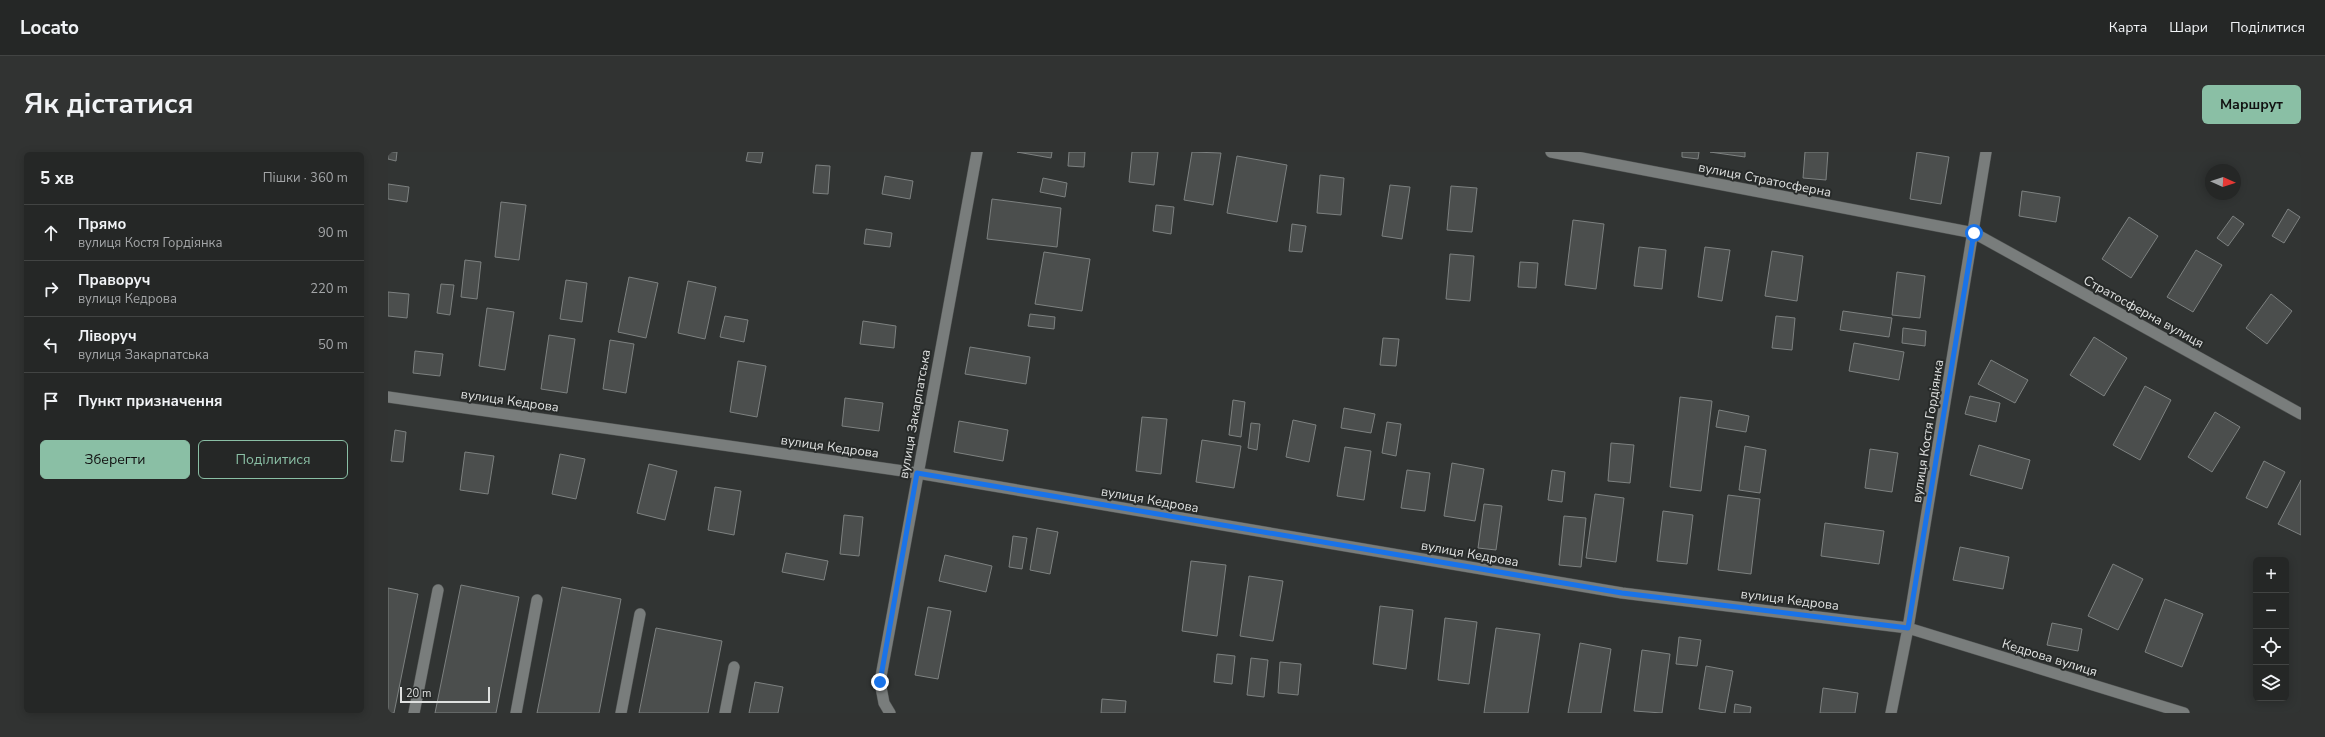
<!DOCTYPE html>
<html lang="uk">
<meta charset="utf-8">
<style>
:root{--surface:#252726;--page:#313332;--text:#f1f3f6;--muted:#a3a5a7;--line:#424443;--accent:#8abfa5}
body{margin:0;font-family:"Nunito Sans",sans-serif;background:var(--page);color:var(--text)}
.controls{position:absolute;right:12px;bottom:12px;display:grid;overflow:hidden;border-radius:6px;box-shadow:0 2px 10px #0003}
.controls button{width:36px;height:36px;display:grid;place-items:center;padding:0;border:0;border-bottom:1px solid var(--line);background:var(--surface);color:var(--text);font:20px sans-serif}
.compass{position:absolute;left:1817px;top:12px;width:36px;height:36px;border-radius:50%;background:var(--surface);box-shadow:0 2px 10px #0003;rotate:93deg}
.scale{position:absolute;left:12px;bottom:10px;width:90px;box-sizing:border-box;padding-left:4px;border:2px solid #dfe1e0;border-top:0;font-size:11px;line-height:14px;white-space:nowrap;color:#dfe1e0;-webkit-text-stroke:3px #272a29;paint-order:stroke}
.stop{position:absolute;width:12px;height:12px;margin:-9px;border:3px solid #1a73e8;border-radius:50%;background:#fff}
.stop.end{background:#1a73e8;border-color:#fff;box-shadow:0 1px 4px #0008}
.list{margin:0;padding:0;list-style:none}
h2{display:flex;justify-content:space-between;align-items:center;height:52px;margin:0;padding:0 16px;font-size:17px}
h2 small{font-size:13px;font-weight:400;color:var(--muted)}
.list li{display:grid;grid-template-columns:26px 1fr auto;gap:12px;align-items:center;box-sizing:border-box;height:56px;padding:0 16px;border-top:1px solid var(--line)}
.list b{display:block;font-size:15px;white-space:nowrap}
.list p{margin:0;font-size:13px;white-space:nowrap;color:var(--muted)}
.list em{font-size:13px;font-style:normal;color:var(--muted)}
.actions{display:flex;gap:8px;padding:12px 16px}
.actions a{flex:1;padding:9px 0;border:1px solid var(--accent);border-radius:6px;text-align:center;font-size:14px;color:var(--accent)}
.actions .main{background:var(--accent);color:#111}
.icon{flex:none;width:22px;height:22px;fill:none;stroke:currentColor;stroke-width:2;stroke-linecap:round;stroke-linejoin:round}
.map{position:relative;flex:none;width:1913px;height:561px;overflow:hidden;border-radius:6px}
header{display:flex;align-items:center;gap:24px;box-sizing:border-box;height:56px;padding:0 20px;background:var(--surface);border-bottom:1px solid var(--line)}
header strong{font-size:19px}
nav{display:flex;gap:22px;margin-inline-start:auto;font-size:14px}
.intro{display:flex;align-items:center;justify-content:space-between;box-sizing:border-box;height:96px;padding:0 24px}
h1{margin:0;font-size:28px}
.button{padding:10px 18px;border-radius:6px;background:var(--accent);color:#111;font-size:14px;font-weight:700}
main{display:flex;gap:24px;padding:0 24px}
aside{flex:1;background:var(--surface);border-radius:6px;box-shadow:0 2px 10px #0003}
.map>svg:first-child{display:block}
</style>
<header>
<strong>Locato</strong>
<nav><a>Карта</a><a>Шари</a><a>Поділитися</a></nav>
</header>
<div class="intro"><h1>Як дістатися</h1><a class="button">Маршрут</a></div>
<main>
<aside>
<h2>5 хв<small>Пішки · 360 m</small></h2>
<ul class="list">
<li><svg class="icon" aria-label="ahead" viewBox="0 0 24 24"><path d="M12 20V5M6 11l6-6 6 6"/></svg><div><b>Прямо</b><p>вулиця Костя Гордіянка</p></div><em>90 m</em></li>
<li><svg class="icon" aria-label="right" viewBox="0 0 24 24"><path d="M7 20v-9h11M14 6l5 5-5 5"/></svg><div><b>Праворуч</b><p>вулиця Кедрова</p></div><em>220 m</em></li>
<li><svg class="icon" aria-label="left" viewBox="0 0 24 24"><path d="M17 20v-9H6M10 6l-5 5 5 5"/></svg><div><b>Ліворуч</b><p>вулиця Закарпатська</p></div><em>50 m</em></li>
<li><svg class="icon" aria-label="arrive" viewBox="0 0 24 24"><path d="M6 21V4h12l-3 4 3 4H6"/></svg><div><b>Пункт призначення</b></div></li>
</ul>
<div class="actions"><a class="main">Зберегти</a><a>Поділитися</a></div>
</aside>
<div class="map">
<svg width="1913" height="561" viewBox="0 0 1913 561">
<rect width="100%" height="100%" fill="#313433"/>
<path fill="#4b4e4d" stroke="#7d8180" d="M0 0H9L8 9 0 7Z
M360 0H375L373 11 358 9Z
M629 0H664L663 6Z
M681 0H697L696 15 680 14Z
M744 0H770L766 33 741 30Z
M804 0 833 1 825 53 796 48Z
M1294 0H1311L1310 7 1294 5Z
M1322 0H1357V5Z
M1417 0H1440L1438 28 1415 26Z
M1529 0 1561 5 1553 52 1522 47Z
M849 4 899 13 889 70 839 61Z
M428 13 442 14 440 42 425 41Z
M932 23 956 26 953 63 929 61Z
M497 24 525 29 522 47 494 42Z
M655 26 679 31 677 45 652 40Z
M0 32 21 35 19 50 0 47Z
M1002 33 1022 35 1014 87 994 84Z
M1063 34 1089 36 1084 80 1059 78Z
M1634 39 1672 45 1668 70 1631 64Z
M604 47 673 56 669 95 599 87Z
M113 50 138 53 131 108 107 105Z
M768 53 786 55 783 82 765 79Z
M1900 57 1912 65 1896 91 1884 84Z
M1845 64 1856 72 1840 94 1829 86Z
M1741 65 1770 84 1743 126 1714 107Z
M1185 68 1216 72 1208 137 1177 133Z
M904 72 918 74 914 100 901 99Z
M478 77 504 81 502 95 476 92Z
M1251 95 1278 98 1274 137 1246 134Z
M1317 95 1342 98 1334 149 1310 145Z
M1808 98 1834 113 1805 160 1779 145Z
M1384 99 1415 104 1409 149 1377 144Z
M656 100 702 107 694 159 647 152Z
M1062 102 1086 104 1082 149 1058 147Z
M77 108 93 110 89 147 73 145Z
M1132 110 1150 111 1148 136 1130 135Z
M1509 120 1537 124 1532 166 1504 163Z
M241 125 270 131 258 186 230 180Z
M178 128 199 131 194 170 172 167Z
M300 129 328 135 317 187 290 181Z
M53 132 66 133 62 163 49 161Z
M0 140 21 142 19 166 0 164Z
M1883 142 1904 159 1879 192 1858 176Z
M99 156 126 160 117 218 91 214Z
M1455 159 1504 166 1501 185 1452 178Z
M642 162 667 165 666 177 640 174Z
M337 164 360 168 356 190 332 185Z
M1388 164 1407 166 1404 198 1384 196Z
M475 169 508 174 506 196 472 192Z
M1515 176 1538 179 1537 194 1514 191Z
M161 183 187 187 179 241 153 237Z
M1706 185 1739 206 1716 244 1682 223Z
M995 186 1011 187 1008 214 992 213Z
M222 188 246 192 238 241 215 237Z
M1466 191 1516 200 1511 228 1461 219Z
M582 195 642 205 638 232 577 222Z
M27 199 55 202 52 224 25 221Z
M1603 208 1640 228 1627 251 1590 232Z
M350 209 378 214 369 265 342 260Z
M1757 234 1783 248 1752 308 1725 293Z
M1582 244 1612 251 1608 270 1577 262Z
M1292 245 1324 249 1313 339 1282 335Z
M457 246 495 251 491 279 454 274Z
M845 248 857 250 853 285 841 283Z
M956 256 987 262 983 281 953 276Z
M1331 258 1361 264 1358 280 1328 275Z
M1827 260 1852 275 1824 320 1800 305Z
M754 265 779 267 773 322 748 319Z
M905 268 928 273 921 310 898 305Z
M571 269 620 278 615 309 566 300Z
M999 270 1013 272 1008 304 994 301Z
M863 271 872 272 869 298 860 296Z
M7 278 18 280 15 310 3 309Z
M814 288 853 294 846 336 808 330Z
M1223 291 1246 293 1242 331 1220 329Z
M1591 293 1642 308 1634 337 1582 323Z
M1357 294 1378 298 1372 341 1351 338Z
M957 295 983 299 976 348 949 344Z
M1482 297 1510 301 1504 340 1477 336Z
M77 300 106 304 100 342 72 338Z
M172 302 197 307 188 347 164 342Z
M1876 309 1897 320 1879 356 1858 346Z
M1064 311 1096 317 1087 369 1056 364Z
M261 312 289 319 277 368 249 361Z
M1019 318 1042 321 1037 359 1013 356Z
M1164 318 1177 320 1174 350 1160 348Z
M1913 328V383L1890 372Z
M327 335 353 339 346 383 320 378Z
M1207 342 1236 346 1228 410 1198 406Z
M1340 343 1372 347 1363 422 1330 418Z
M1096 352 1114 354 1108 398 1090 396Z
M1275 359 1305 363 1299 412 1269 409Z
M456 363 475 365 471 404 452 402Z
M1176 364 1198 366 1193 415 1171 413Z
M1437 371 1496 379 1491 412 1433 404Z
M649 376 670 380 662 422 642 418Z
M625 384 639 386 634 417 621 415Z
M1572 395 1621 405 1615 437 1565 428Z
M398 401 440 409 436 428 394 420Z
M557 403 604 414 598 440 551 429Z
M803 409 838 413 829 484 794 479Z
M1725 412 1755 427 1730 478 1700 464Z
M861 424 895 429 885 489 852 484Z
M73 433 131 445 108 561H47Z
M174 435 233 447 211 561H149Z
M0 436 30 442 6 561H0Z
M1777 447 1815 462 1794 515 1757 500Z
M992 454 1025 458 1018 517 985 512Z
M540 455 563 459 550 527 527 523Z
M1057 466 1089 470 1081 532 1050 528Z
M1664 471 1694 477 1690 499 1659 493Z
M268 476 334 489 320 561H251Z
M1108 476 1152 482 1140 561H1096Z
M1291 485 1313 488 1309 514 1288 512Z
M1192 491 1223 497 1213 561H1180Z
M1254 498 1282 502 1274 561 1246 559Z
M829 502 847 504 844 532 826 530Z
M863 506 880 508 876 545 859 543Z
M892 510 913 512 910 543 890 541Z
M1318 514 1345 519 1337 561 1311 557Z
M367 530 395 535 390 561H361Z
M1435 536 1470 541 1467 561H1432Z
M714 547 738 549 737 561H713Z
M1347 552 1363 555 1362 561H1346Z"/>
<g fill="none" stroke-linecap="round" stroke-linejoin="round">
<defs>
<path id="service" d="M26 561 50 438
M128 561 149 448
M233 561 252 462
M337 561 346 515"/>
<path id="minor" d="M1163 0 1586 81 1913 262
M0 245 529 321 1234 441 1520 476 1796 561
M502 561 496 551 492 530 589 0
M1503 561 1520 476 1598 0"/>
</defs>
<use href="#service" stroke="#505352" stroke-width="12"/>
<use href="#minor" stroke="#505352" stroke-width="12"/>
<use href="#service" stroke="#797d7c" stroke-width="11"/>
<use href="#minor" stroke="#797d7c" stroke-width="11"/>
</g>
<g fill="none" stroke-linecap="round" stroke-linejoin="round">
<path stroke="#1a73e8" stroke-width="5" d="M492 530 529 321 1234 441 1520 476 1586 81"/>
</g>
<g text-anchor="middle" stroke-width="4" stroke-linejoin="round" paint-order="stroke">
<g font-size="13" fill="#dfe1e0" stroke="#272a29">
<text transform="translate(1377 27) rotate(11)" y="5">вулиця Стратосферна</text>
<text transform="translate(1756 159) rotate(29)" y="5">Стратосферна вулиця</text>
<text transform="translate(122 248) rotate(8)" y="5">вулиця Кедрова</text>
<text transform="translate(526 262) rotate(-80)" y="5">вулиця Закарпатська</text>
<text transform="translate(1539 279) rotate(-81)" y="5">вулиця Костя Гордіянка</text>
<text transform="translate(442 294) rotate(8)" y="5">вулиця Кедрова</text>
<text transform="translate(762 347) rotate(10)" y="5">вулиця Кедрова</text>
<text transform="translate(1082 401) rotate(10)" y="5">вулиця Кедрова</text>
<text transform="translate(1402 447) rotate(7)" y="5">вулиця Кедрова</text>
<text transform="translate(1662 505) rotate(17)" y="5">Кедрова вулиця</text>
</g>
</g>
</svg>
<div class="controls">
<button>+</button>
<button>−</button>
<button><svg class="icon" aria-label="locate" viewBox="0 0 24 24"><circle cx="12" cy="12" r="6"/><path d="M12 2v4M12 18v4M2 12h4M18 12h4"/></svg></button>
<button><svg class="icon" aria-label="layers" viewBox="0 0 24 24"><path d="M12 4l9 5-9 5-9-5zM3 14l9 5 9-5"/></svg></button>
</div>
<svg class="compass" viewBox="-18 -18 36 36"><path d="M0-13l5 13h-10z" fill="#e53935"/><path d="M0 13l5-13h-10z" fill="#a3a5a7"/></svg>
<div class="scale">20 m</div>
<div class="stop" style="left:1586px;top:81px"></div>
<div class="stop end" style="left:492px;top:530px"></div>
</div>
</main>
